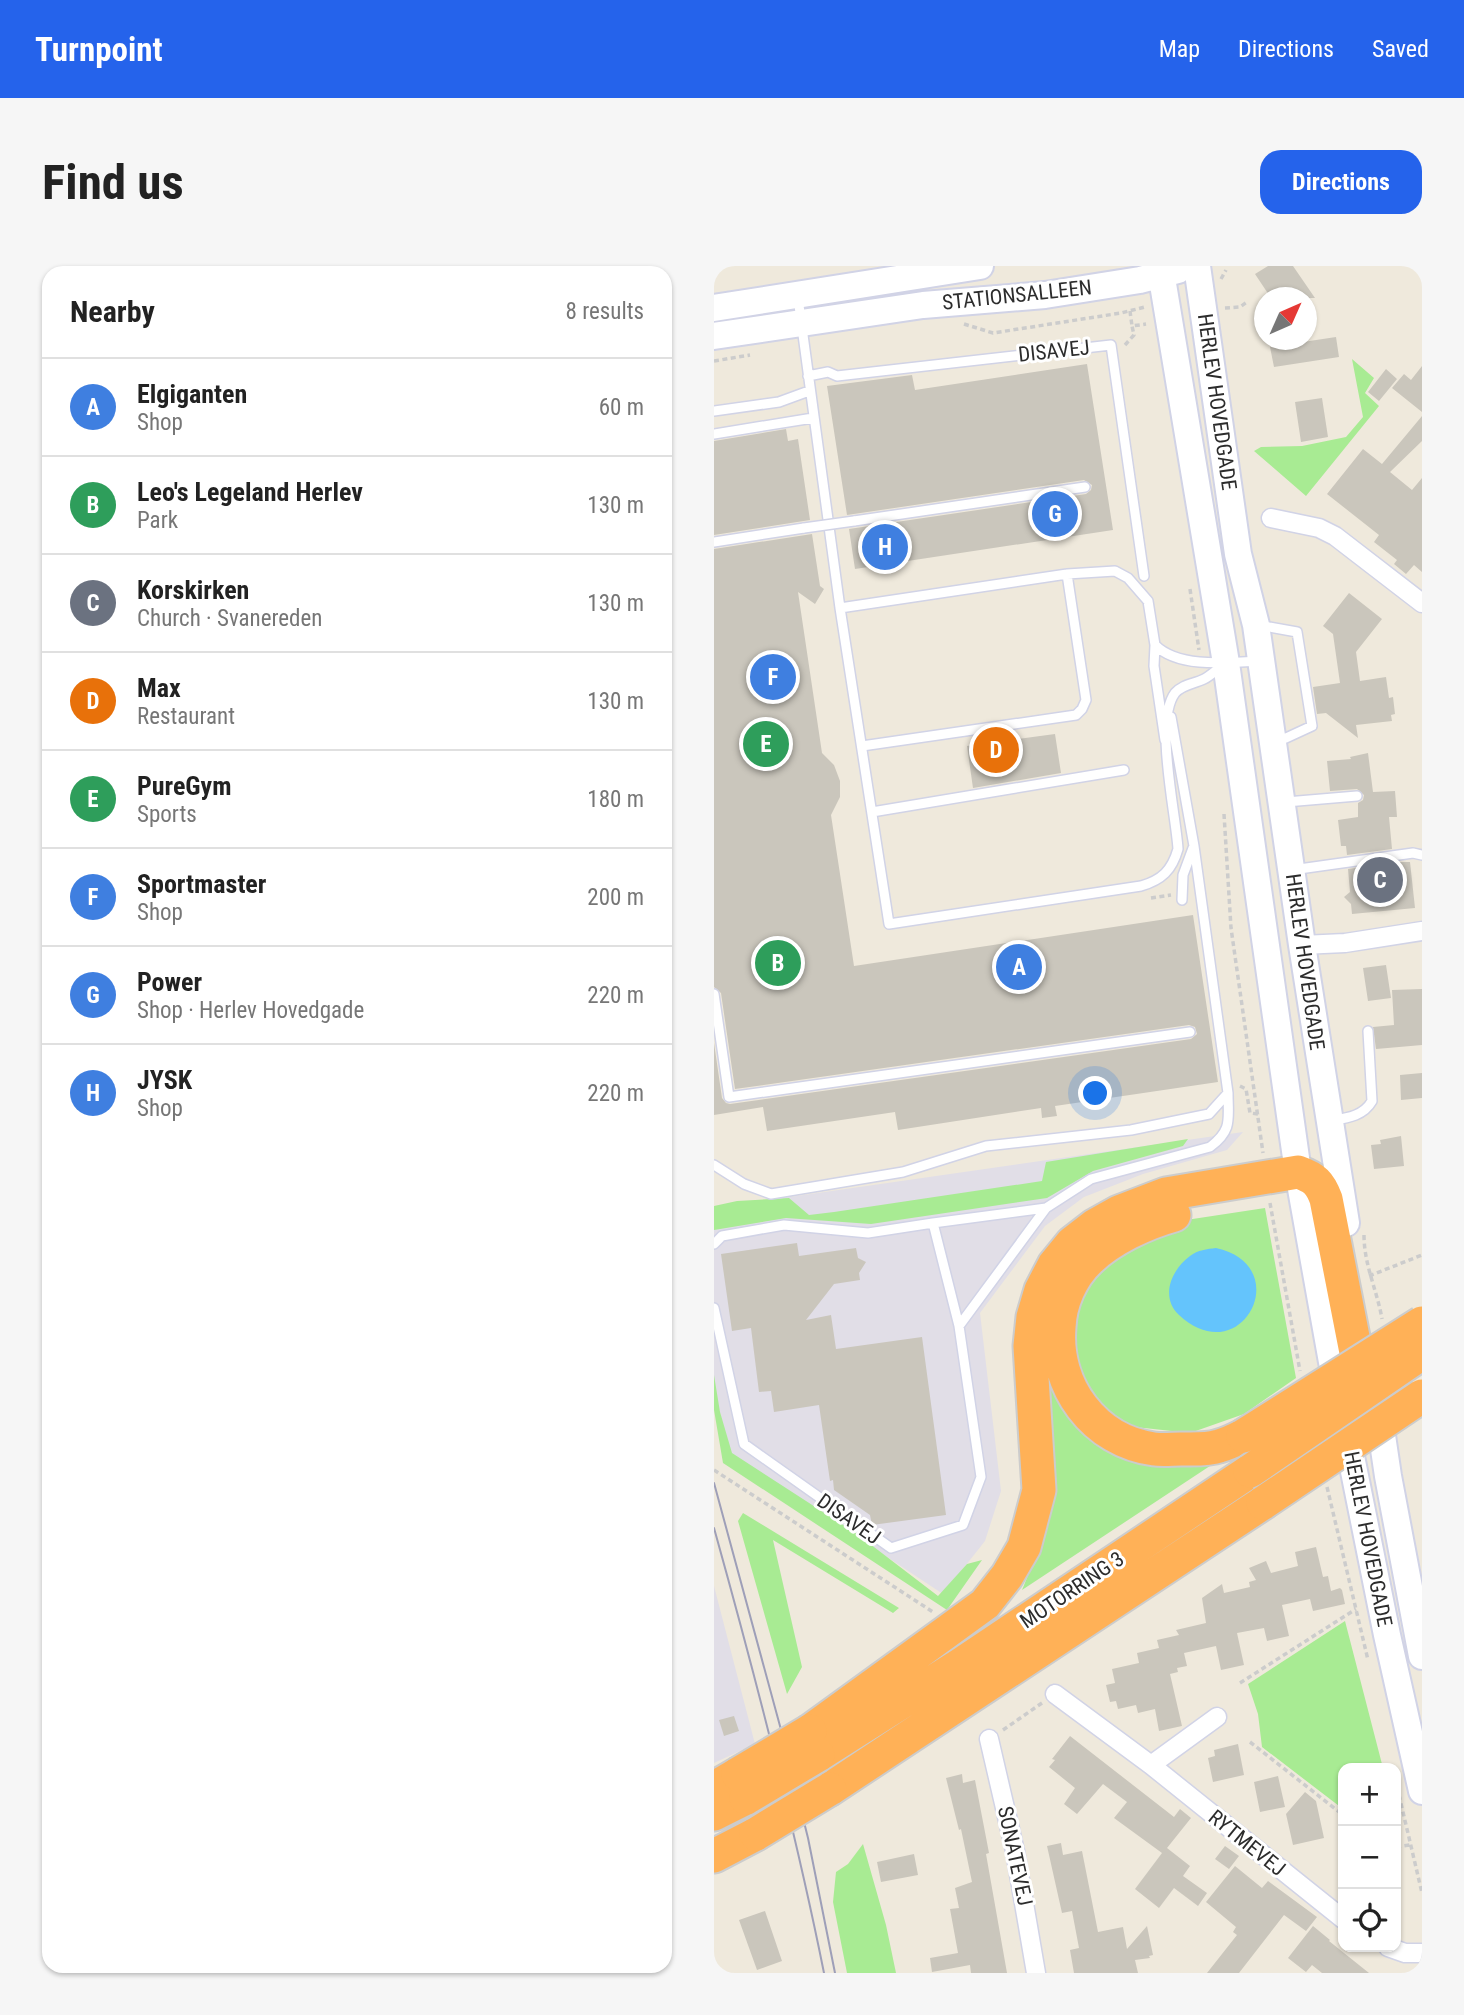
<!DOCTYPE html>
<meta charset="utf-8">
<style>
:root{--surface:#fff;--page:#f6f6f6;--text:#222;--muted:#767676;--line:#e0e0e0;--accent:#2563eb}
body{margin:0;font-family:"Roboto Condensed",sans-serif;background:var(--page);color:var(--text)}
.controls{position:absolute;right:21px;bottom:21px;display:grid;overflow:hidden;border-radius:14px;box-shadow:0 2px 5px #0004}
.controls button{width:63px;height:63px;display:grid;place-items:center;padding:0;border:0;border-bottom:2px solid var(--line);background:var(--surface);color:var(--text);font:35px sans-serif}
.compass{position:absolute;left:540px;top:21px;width:63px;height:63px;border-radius:50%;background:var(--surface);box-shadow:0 2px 5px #0004;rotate:45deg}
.you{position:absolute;left:382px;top:828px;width:24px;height:24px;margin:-18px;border:5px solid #fff;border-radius:50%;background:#1a73e8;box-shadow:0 0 0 10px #1a73e833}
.badge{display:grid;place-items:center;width:46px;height:46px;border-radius:50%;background:var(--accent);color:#fff;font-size:23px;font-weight:700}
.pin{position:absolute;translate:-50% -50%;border:4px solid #fff;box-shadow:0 2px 7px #0006}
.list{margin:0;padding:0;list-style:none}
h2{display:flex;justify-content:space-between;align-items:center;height:91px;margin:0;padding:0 28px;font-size:30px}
h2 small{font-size:23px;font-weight:400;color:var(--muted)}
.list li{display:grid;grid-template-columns:46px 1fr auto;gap:21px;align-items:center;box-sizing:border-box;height:98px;padding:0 28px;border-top:2px solid var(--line)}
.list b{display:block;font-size:26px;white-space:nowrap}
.list p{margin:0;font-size:23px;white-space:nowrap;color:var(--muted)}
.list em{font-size:23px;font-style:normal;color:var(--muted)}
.icon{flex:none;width:38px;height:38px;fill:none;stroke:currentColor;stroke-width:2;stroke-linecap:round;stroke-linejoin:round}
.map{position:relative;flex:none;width:708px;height:1707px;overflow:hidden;border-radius:21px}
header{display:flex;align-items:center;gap:42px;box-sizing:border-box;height:98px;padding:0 35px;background:var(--accent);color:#fff}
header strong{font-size:33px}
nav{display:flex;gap:38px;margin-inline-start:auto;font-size:24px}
.intro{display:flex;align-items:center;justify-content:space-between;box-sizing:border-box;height:168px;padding:0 42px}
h1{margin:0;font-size:49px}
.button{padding:18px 32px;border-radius:21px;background:var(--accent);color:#fff;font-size:24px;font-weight:700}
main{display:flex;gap:42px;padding:0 42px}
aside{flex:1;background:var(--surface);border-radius:21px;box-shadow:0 2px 5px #0004}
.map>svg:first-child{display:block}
</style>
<header>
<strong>Turnpoint</strong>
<nav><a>Map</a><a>Directions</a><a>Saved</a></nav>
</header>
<div class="intro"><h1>Find us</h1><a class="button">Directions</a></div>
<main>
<aside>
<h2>Nearby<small>8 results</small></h2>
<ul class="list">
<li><span class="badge" style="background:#3f7fe0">A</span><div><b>Elgiganten</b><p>Shop</p></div><em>60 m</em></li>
<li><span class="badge" style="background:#2e9e5b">B</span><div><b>Leo's Legeland Herlev</b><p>Park</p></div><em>130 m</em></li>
<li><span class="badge" style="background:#6b7280">C</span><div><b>Korskirken</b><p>Church · Svanereden</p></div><em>130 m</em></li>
<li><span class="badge" style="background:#e8710a">D</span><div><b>Max</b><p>Restaurant</p></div><em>130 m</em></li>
<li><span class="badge" style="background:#2e9e5b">E</span><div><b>PureGym</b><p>Sports</p></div><em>180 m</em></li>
<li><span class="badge" style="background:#3f7fe0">F</span><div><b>Sportmaster</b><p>Shop</p></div><em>200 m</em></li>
<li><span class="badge" style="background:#3f7fe0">G</span><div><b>Power</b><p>Shop · Herlev Hovedgade</p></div><em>220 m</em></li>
<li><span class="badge" style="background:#3f7fe0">H</span><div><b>JYSK</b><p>Shop</p></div><em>220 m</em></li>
</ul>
</aside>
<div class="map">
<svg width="708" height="1707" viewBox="0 0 708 1707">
<rect width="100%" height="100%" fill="#efe9dc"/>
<path fill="#e1dee7" d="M529 866 513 884 429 908 370 931 331 960 266 1047 287 1225 271 1275 229 1328 14 1186 0 1117V942Z
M0 1320 41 1478 0 1497Z"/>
<path fill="#a8eb93" d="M638 93 660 112 651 127 665 140 592 230 540 185 547 181 588 180 632 171 649 151Z
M474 873 469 880 379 905 333 932 157 958 72 952 0 964V940L23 935 75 932 95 949 120 946 328 915 332 896Z
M551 942 582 1112 530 1148 476 1167 421 1161 384 1140 362 1110 353 1074 364 1025 399 987 472 954Z
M328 1071 378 1170 505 1194 308 1324 326 1280Z
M0 1109 6 1146 18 1187 143 1268 224 1330 253 1298 268 1294 233 1344 9 1197 0 1144Z
M29 1247 185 1342 179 1347 59 1274 88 1401 73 1428 24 1255Z
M631 1355 669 1502H629V1543L548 1481 544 1448 534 1418Z
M149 1578 172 1659 182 1707H133L119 1636 122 1606 134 1598Z"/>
<path fill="#64c4fc" d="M502 982C583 1000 527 1107 465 1049 446 1031 457 1004 476 990 484 984 493 983 502 982Z"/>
<path fill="#cac6bc" d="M554 0H579L601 32H557L541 8Z
M622 71 625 91 560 101 556 81Z
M373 98 399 264 141 303 135 263 372 228 377 224 378 219 370 214 133 249 113 120 198 109 201 124Z
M708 100V146L678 122 690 108 697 114Z
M672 103 683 113 665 135 654 126Z
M608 132 614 171 587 176 581 136Z
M708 150V175L676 206 698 224 708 212V306L700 299 692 308 680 298 683 294 660 276 665 269 613 228 649 183 668 198Z
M72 163 74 175 84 173 96 254 0 269V175Z
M98 268 106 320 110 323 101 338 84 326 108 487 120 499 126 515V531L117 549 140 700 479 649 504 816 341 840 343 850 328 852 327 842 184 864 181 846 53 865 49 841 0 849V777L8 832 12 837 16 838 477 773 483 768 481 761 475 759 21 823 7 727 0 721V283Z
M635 327 668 353 642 386 646 415 672 411 675 432 679 431 681 448 677 449 678 455 642 459 644 472 612 447 603 448 599 421 626 417 619 368 609 360Z
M341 468 347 507 259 522 253 480Z
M654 487 659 526 681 525 683 551H675L678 583 633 589 632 580H627L624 554 644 551V537L649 534 650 529 643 523 616 525 613 495 637 493 636 491Z
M684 596H696L701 642 638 648 637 638 630 631 636 626 634 603Z
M672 699 677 732 654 735 649 702Z
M708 723V779L662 783 659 761 680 759 678 724Z
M708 807V832L687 834 686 809Z
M687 870 690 900 660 903 657 879 667 878 666 874Z
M83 977 85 990 142 982 144 992 152 996 145 1007 146 1014 120 1018 92 1054 117 1049 122 1083 208 1071 232 1249 158 1259 156 1249 120 1224 119 1214 116 1215 105 1139 60 1146 57 1125 45 1126 37 1062 18 1065 7 988Z
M602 1281 609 1311 614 1310 617 1325 626 1322 628 1324 631 1338 599 1345 596 1333 568 1339 575 1370 553 1375 550 1362 523 1367 530 1399 507 1404 502 1380 470 1387 473 1400 463 1402 464 1406 456 1408 468 1460 445 1465 441 1443 424 1447 422 1439 404 1443 402 1435 396 1436 392 1419 401 1417 398 1403 425 1397 423 1387 445 1382 443 1374 465 1369 462 1364 492 1357 488 1332 508 1318 510 1327 536 1321 535 1316 542 1314 535 1302 552 1295 557 1307 584 1300 581 1286Z
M20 1450 25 1465 10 1470 5 1454Z
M356 1470 460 1551 466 1543 477 1552 453 1582 476 1600 469 1610 493 1627 484 1640 460 1622 445 1642 421 1623 448 1587 400 1552 413 1536 389 1518 363 1548 350 1538 361 1522 335 1501 341 1494 338 1493Z
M524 1478 530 1509 499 1516 494 1492 501 1490 500 1484Z
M248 1508 249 1517 261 1514 275 1587 272 1588 293 1707H257L256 1699 218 1706 216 1692 244 1687 236 1643 245 1642 241 1622 258 1616 247 1563 245 1564 232 1512Z
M564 1510 571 1541 546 1546 540 1516Z
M591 1526 602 1535 610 1572 579 1579 572 1548Z
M347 1577 349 1589 368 1585 384 1666 409 1661 413 1683 433 1660 439 1689 435 1690 436 1692 421 1694 424 1707H360L356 1684 365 1682 358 1645 348 1647 333 1580Z
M511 1580 525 1590 515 1603 501 1593Z
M200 1588 204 1609 167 1616 163 1596Z
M521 1600 548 1622 554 1615 603 1651 592 1665 570 1649 525 1707H493L523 1669 519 1666 522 1661 492 1636Z
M51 1645 68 1695 43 1704 25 1654Z
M599 1660 616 1674 615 1675 655 1707H608L598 1699 592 1706 574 1692Z"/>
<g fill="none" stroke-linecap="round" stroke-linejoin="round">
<defs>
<path id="lane" d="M84 32 126 342
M94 110 114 106 123 110 397 79 430 310
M0 145 65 136 95 125
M0 168 99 152
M140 255 371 221
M0 276 90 262
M544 359 583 366 598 460 572 472 561 474
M441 379C464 402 512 397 543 395
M451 474 440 400 441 379 434 335 414 312 401 305 353 308 126 342 175 658 427 620C448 614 458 604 464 583 462 548 440 455 461 427 469 418 480 418 490 413 496 410 502 404 508 400
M148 480 362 449 368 443 372 434 353 308
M572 536 643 530
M158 546 410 504
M578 604 699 587 708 589
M468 634 469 609 479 582
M0 728 15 831 476 766
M620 854C635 852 650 849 658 835L654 765
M0 899 30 918 57 928 189 906 272 880 417 864 495 848 514 827
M219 957 332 942
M0 978 8 970 70 959 154 967 219 957 245 1060 267 1211 249 1259 177 1282 30 1178 0 1042
M245 1060 332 942 377 913 496 881C519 864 514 853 514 827L480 580 457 451"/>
<path id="street" d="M557 252 605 262 621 270 708 337
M588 679 631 677 708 665
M341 1428 437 1499 629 1653
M275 1473 301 1585 322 1707
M437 1499 503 1451
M674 1681 691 1687H708"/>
<path id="secondary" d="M446 0 512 397 584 906 618 1096 673 1369 708 1525
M483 0 524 288 542 359 588 679 632 957
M0 42 266 0
M0 70 209 39 331 29 426 14 464 4
M658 1102 674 1210 708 1390"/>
<path id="highway" d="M460 949C431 957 397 973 375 994 357 1011 346 1037 345 1061 340 1120 380 1175 440 1183 449 1184 459 1183 467 1183 479 1183 493 1184 505 1180 513 1178 521 1174 529 1170
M96 1465 271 1338 293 1310 310 1281 325 1224 316 1080 319 1051 327 1024 340 999 358 977 380 960 405 946 452 928 584 906C601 912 606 917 612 933L648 1117 652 1122
M104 1489 246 1399 536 1205
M0 1522 24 1508
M116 1523 549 1237
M0 1548 32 1532
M0 1590 42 1568"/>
</defs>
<use href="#lane" stroke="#d1d3e6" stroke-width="12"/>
<use href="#street" stroke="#d1d3e6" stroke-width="21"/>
<use href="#secondary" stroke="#d1d3e6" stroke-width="30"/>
<use href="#highway" stroke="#ccc" stroke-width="37"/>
<path stroke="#ccc" stroke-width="3.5" stroke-dasharray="5 3.5" stroke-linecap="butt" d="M507 13 512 4
M511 42 526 41 533 36
M416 45 418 60
M250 58 279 67 407 47 431 41
M411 79 420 69 418 60 432 58
M0 95 36 89
M476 323 485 384
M510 548 517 662 549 887
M437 632 457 629
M526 820 532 823 536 847 544 848
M556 937 586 1105
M650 969C650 999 663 1024 668 1053
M655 1010 708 989
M0 1204 219 1346
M613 1221 654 1394
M526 1417 642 1343
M289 1464 328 1437
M536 1476 629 1549
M685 1529 708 1627
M682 1581 696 1579"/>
<use href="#lane" stroke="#fff" stroke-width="9"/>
<use href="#street" stroke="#fff" stroke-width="18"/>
<use href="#secondary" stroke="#fff" stroke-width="26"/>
<use href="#highway" stroke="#ffb157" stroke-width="33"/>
<path stroke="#9e9fb8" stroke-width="2" d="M0 1217 66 1460 94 1572 121 1707
M0 1262C41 1409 80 1557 110 1707"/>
<defs>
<path id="lane-bridge" d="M90 262 140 255"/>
<path id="highway-bridge" d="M529 1170 708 1057
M536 1205 708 1087
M549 1237 708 1130
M24 1508 96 1465
M32 1532 104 1489
M42 1568 116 1523"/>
</defs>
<use href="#lane-bridge" stroke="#d1d3e6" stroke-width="12" stroke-linecap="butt"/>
<use href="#highway-bridge" stroke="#ccc" stroke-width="37" stroke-linecap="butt"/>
<use href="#lane-bridge" stroke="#fff" stroke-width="9"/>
<use href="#highway-bridge" stroke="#ffb157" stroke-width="33"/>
</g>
<g text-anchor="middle" stroke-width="6" stroke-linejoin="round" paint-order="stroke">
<g font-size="21" fill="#2c2c2c" stroke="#fff">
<text transform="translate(303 29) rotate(-6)" y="7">STATIONSALLEEN</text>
<text transform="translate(340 85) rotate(-6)" y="7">DISAVEJ</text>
<text transform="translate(503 136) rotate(82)" y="7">HERLEV HOVEDGADE</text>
<text transform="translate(591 696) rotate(82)" y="7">HERLEV HOVEDGADE</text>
<text transform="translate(135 1253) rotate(35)" y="7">DISAVEJ</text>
<text transform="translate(654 1273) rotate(79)" y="7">HERLEV HOVEDGADE</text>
<text transform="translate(358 1324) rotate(-34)" y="7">MOTORRING 3</text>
<text transform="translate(533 1577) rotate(39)" y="7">RYTMEVEJ</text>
<text transform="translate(301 1590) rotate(78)" y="7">SONATEVEJ</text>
</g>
</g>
</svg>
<div class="controls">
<button>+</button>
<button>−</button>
<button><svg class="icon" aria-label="locate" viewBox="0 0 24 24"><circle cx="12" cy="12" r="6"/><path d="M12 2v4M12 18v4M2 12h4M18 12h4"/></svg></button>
</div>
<svg class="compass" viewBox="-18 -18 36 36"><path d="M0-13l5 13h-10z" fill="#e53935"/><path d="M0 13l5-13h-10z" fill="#767676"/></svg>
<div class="you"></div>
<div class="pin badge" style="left:305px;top:701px;background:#3f7fe0">A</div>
<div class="pin badge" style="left:64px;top:697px;background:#2e9e5b">B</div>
<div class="pin badge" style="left:666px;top:614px;background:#6b7280">C</div>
<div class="pin badge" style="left:282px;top:484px;background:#e8710a">D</div>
<div class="pin badge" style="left:52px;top:478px;background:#2e9e5b">E</div>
<div class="pin badge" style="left:59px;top:411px;background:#3f7fe0">F</div>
<div class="pin badge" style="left:341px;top:248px;background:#3f7fe0">G</div>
<div class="pin badge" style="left:171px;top:281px;background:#3f7fe0">H</div>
</div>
</main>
